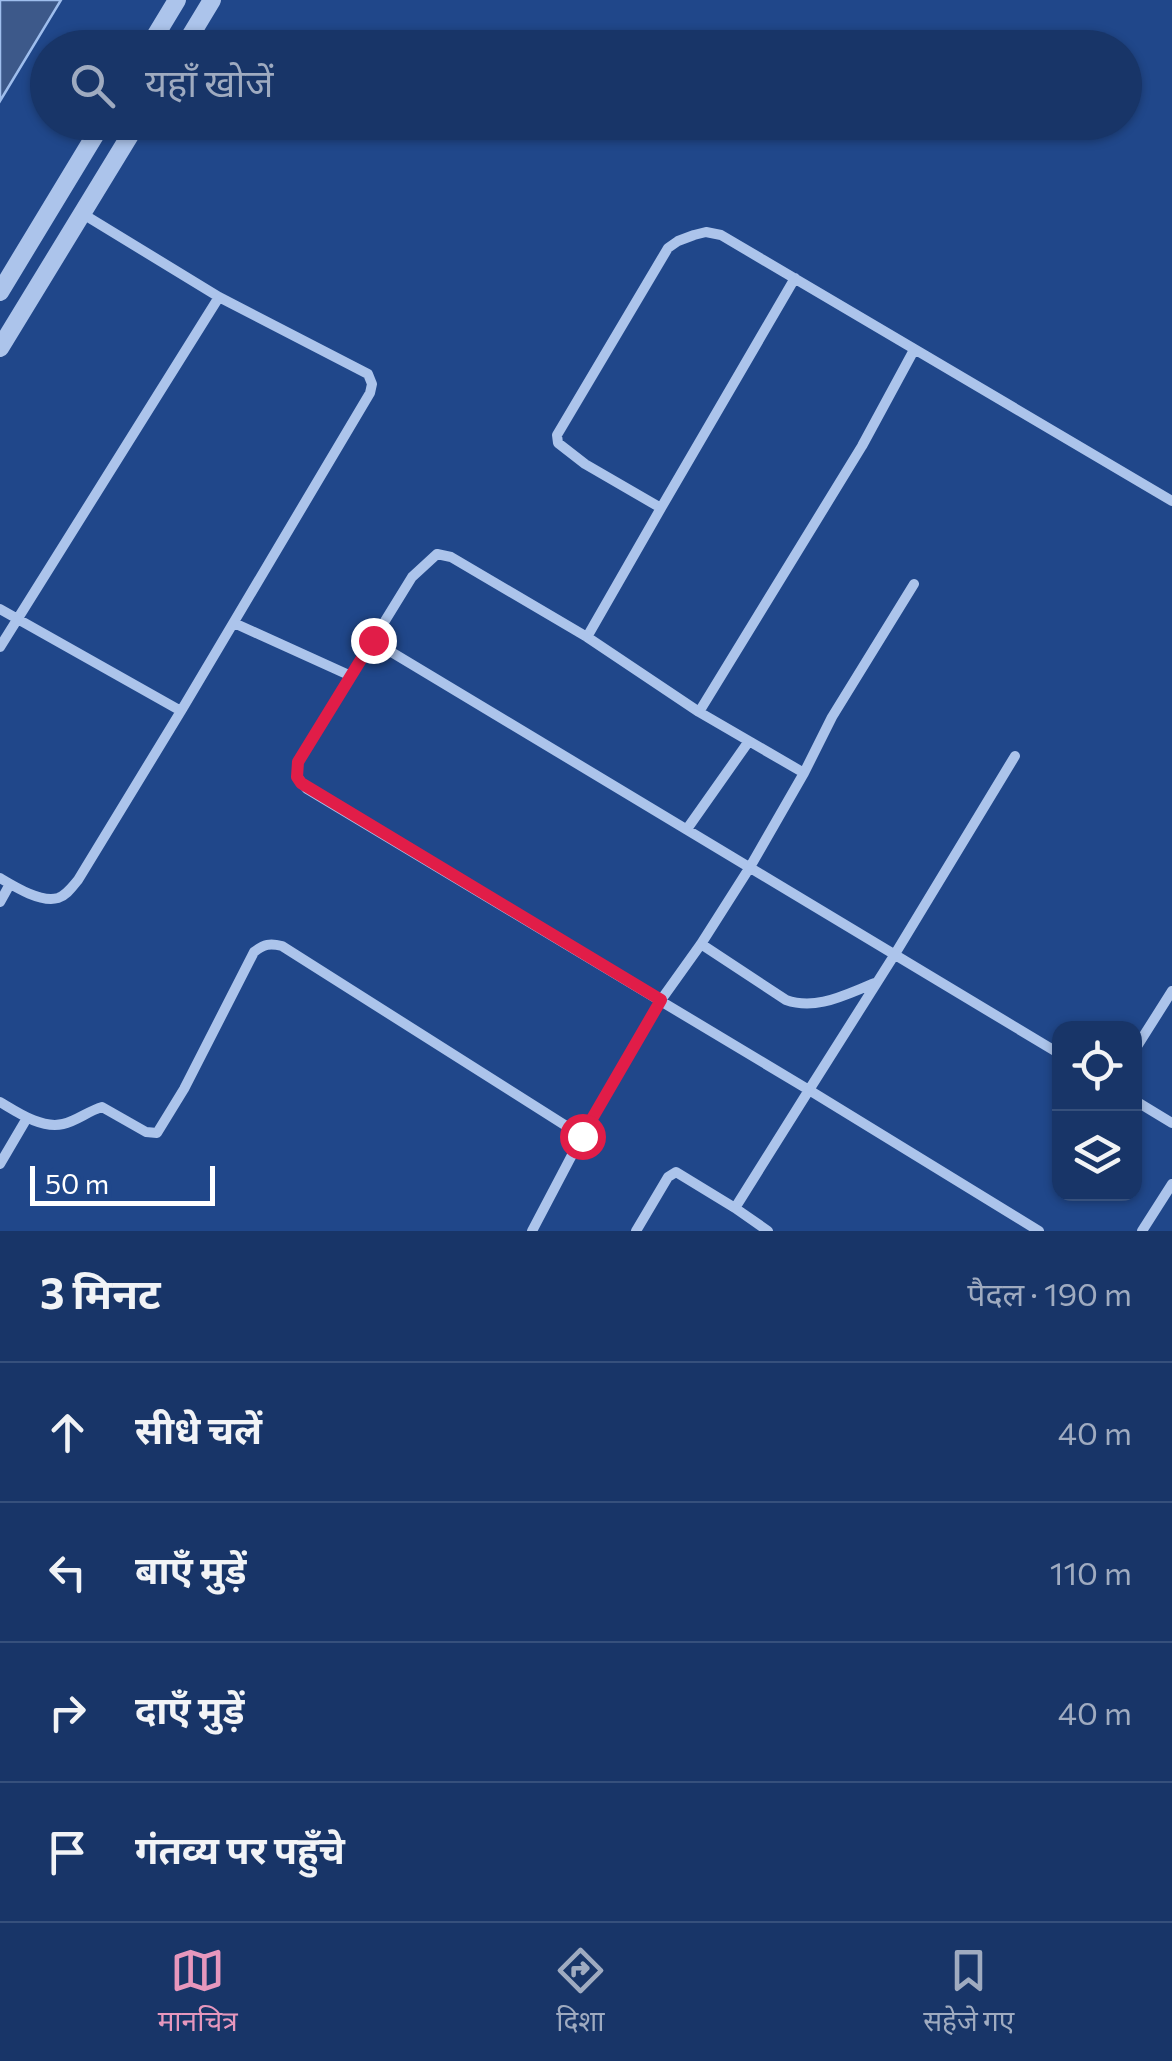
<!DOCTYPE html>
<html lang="hi">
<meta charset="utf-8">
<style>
:root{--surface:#183568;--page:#213d6e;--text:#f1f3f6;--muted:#9fabc0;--line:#36507c;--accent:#e797bd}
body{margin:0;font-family:Commissioner,"Noto Sans Devanagari",sans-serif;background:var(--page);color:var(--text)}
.controls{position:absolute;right:30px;bottom:30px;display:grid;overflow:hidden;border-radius:20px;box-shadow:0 2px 8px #0004}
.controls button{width:90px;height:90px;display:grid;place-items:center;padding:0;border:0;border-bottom:2px solid var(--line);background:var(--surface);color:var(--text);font:50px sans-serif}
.scale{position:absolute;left:30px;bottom:25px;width:185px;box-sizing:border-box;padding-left:10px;border:5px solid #fff;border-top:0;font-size:28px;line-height:35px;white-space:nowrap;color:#fff;-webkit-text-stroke:8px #20478a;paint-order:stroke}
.stop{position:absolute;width:30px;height:30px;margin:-22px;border:8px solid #e11d48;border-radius:50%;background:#fff}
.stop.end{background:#e11d48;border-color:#fff;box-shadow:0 2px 10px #0008}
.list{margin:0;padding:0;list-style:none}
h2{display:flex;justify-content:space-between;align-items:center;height:130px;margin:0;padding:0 40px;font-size:42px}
h2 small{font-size:32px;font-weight:400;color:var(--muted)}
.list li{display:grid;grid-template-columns:65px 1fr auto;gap:30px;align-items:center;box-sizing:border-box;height:140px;padding:0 40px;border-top:2px solid var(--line)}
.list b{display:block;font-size:38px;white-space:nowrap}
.list em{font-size:32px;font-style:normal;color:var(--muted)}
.icon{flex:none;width:55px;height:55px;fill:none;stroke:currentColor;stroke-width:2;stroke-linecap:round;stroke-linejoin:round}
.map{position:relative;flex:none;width:1172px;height:1231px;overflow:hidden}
.search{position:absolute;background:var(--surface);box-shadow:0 2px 8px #0004;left:30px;right:30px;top:30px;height:110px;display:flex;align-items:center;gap:25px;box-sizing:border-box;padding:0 35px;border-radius:55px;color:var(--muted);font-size:38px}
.sheet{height:690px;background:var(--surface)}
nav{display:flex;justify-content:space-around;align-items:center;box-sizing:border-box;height:140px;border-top:2px solid var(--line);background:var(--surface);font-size:28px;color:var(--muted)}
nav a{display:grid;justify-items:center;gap:5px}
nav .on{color:var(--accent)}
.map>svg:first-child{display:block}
</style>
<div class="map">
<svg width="1172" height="1231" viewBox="0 0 1172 1231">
<rect width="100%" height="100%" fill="#20478a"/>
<path fill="#3d598a" stroke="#9fbeed" stroke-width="2.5" d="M0 0H61L0 101Z"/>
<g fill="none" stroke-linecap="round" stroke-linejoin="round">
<path stroke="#acc4eb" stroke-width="10" d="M795 278 661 508 585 464 558 443 557 435 668 248 678 241 694 235 706 232 721 235 1172 501
M0 609 181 711 370 393 372 384 368 374 219 297 83 214
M234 623 351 676
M587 637 661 508
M373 641 1060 1054
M0 647 219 297
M699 712 862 446 914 350
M1015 756 895 954 809 1090 1039 1231
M687 829 749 741
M0 878C15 887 41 903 58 898 67 895 72 887 78 880L181 711
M0 902 10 884
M701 944 786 1000C817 1011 846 994 875 983
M1134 1051 1172 991
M1134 1100 1172 1123
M0 1102C17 1112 41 1129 63 1124 77 1121 88 1111 102 1107L146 1132 157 1133 184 1089 254 952C264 944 270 943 282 946L582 1136
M0 1164 27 1118
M735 1208 809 1090 307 789 297 777 298 762 412 577 437 554 451 557 587 637 699 712 804 773
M532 1231 582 1136 661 1000 701 944 750 867 804 773 832 717 914 584
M636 1231 668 1177 676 1172 735 1208 768 1231
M1142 1231 1172 1184"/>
<path stroke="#acc4eb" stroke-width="18" d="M148 48 177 0
M183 48 212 0
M0 292 103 122
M0 348 138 122"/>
</g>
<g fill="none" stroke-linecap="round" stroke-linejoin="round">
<path stroke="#e11d48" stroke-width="12" d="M373 640 298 762 297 777 301 783 661 1000 582 1136"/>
</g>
</svg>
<div class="controls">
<button><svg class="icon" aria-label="locate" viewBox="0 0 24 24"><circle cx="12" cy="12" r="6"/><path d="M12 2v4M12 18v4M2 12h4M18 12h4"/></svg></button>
<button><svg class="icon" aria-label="layers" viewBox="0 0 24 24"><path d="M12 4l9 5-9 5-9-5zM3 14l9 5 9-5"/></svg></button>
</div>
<div class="scale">50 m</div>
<div class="stop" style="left:582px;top:1136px"></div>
<div class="stop end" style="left:373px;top:640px"></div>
<div class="search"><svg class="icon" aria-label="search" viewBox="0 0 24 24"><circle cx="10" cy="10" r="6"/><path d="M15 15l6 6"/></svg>यहाँ खोजें</div>
</div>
<section class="sheet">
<h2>3 मिनट<small>पैदल · 190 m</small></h2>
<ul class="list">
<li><svg class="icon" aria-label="ahead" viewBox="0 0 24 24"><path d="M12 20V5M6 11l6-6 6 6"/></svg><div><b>सीधे चलें</b></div><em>40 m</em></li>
<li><svg class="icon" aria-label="left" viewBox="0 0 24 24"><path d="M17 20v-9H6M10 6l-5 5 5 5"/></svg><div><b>बाएँ मुड़ें</b></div><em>110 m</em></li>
<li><svg class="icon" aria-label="right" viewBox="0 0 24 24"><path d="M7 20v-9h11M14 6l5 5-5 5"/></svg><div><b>दाएँ मुड़ें</b></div><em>40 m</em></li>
<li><svg class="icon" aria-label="arrive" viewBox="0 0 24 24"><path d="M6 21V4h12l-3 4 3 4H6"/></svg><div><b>गंतव्य पर पहुँचे</b></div></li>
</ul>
</section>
<nav>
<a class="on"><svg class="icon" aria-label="map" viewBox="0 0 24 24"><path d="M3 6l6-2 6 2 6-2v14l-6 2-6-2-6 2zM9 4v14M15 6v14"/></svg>मानचित्र</a>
<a><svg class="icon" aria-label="directions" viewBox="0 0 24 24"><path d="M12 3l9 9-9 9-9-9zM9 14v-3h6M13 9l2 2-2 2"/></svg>दिशा</a>
<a><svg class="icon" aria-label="saved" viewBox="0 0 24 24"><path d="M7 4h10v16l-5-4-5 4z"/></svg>सहेजे गए</a>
</nav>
